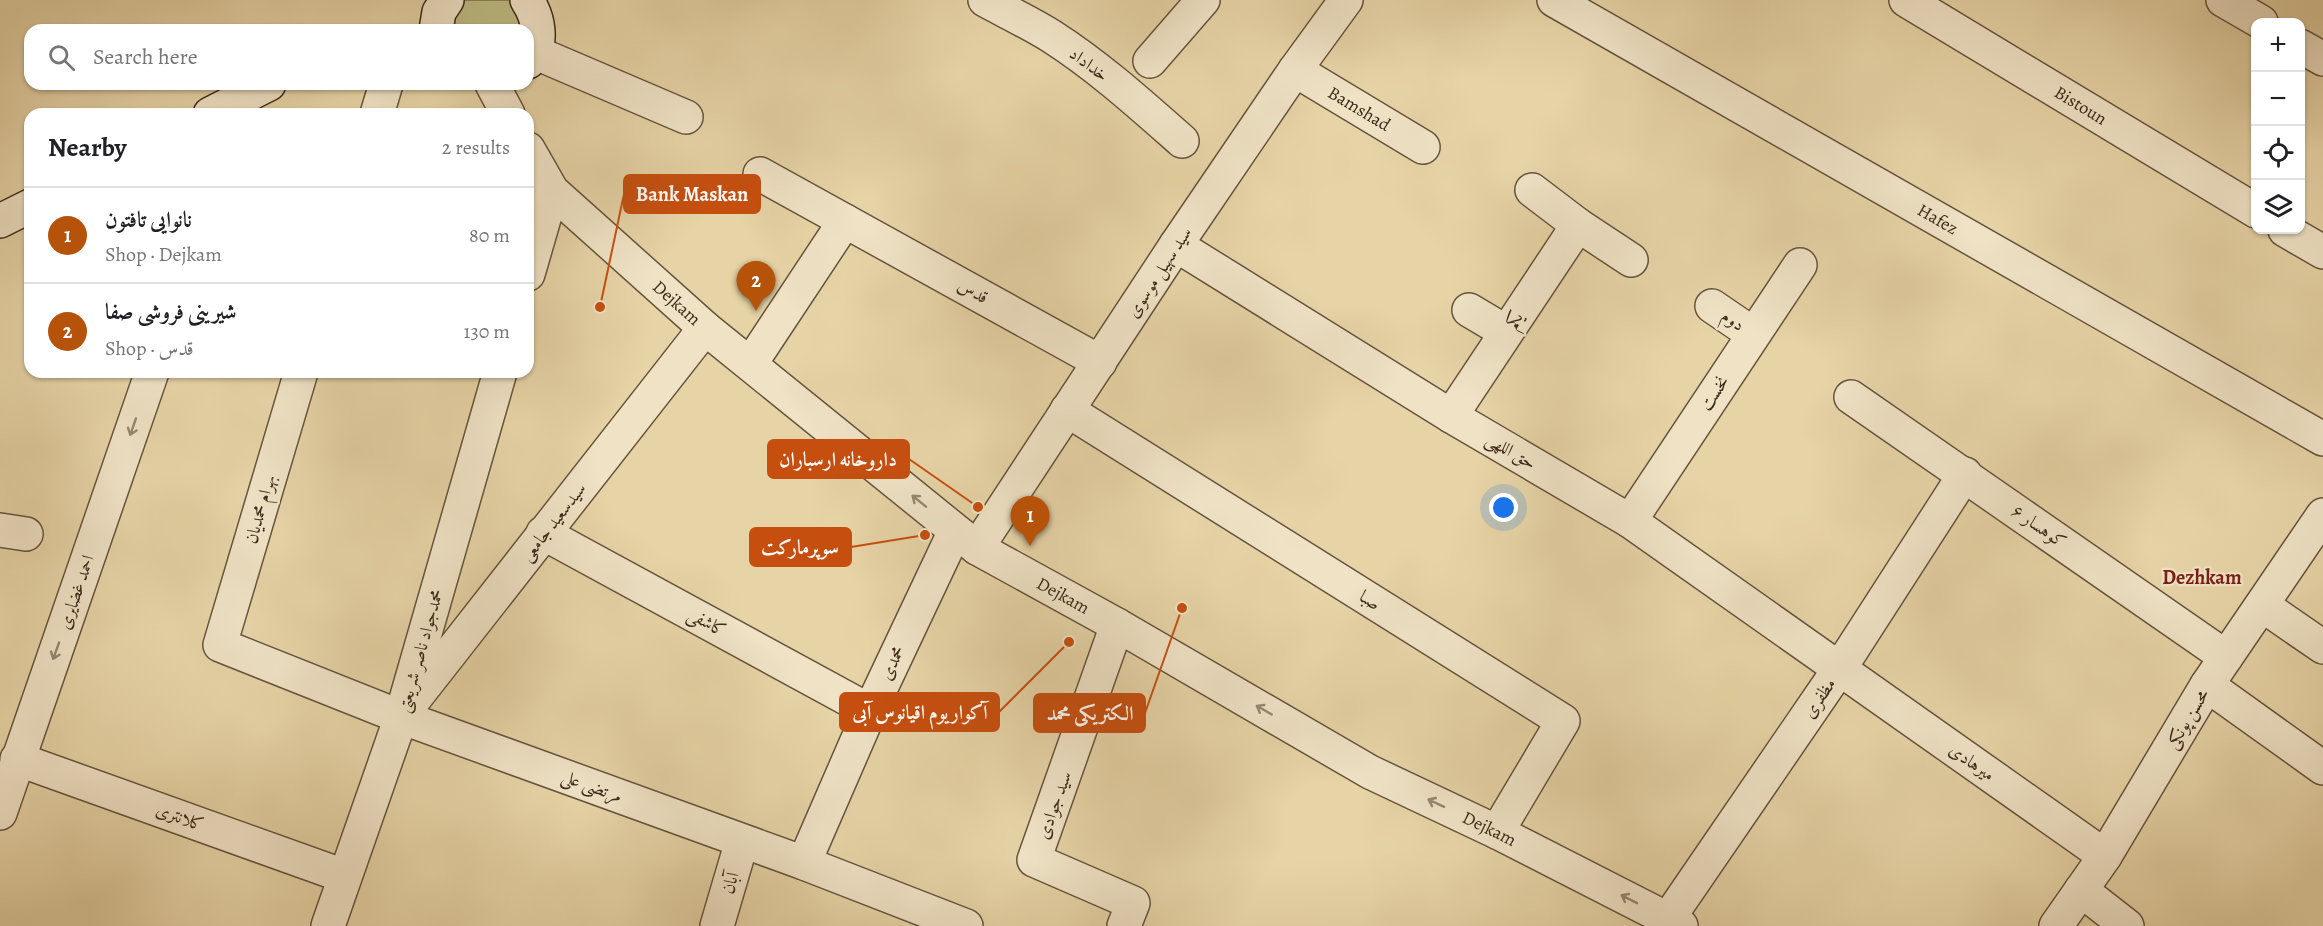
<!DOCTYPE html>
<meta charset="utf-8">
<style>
:root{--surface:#fff;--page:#f6f6f6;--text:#202124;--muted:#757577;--line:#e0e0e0;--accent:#b45309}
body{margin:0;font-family:Alegreya,Amiri,serif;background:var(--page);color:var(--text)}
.controls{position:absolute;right:18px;top:18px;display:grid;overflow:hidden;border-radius:12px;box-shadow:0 2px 4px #0004}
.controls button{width:54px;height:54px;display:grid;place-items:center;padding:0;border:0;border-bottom:2px solid var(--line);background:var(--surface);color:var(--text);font:30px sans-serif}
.you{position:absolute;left:1504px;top:508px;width:21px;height:21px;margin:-15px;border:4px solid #fff;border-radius:50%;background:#1a73e8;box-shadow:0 0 0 9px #1a73e833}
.badge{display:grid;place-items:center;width:39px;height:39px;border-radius:50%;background:var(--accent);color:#fff;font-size:20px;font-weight:700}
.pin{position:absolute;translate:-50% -50px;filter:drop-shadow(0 2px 3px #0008)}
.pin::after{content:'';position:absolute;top:32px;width:21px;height:18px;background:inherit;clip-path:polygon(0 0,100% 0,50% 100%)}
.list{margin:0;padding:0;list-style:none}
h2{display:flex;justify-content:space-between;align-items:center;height:78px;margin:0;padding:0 24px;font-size:26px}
h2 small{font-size:20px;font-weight:400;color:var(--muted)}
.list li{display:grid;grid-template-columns:39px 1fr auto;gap:18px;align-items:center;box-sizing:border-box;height:96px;padding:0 24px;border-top:2px solid var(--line)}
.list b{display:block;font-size:22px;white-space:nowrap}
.list p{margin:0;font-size:20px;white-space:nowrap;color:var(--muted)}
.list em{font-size:20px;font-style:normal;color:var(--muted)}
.icon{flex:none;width:33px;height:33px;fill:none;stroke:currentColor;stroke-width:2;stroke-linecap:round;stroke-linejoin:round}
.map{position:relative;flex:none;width:2323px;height:926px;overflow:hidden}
.search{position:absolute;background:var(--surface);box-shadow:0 2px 4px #0004;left:24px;top:24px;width:510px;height:66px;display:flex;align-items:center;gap:15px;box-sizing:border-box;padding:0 21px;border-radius:18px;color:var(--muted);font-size:22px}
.panel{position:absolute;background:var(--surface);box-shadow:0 2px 4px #0004;left:24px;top:108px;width:510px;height:270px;border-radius:18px}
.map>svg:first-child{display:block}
</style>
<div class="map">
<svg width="2323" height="926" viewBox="0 0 2323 926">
<rect width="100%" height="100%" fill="#e6d3a6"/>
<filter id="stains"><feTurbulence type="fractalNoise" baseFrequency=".00333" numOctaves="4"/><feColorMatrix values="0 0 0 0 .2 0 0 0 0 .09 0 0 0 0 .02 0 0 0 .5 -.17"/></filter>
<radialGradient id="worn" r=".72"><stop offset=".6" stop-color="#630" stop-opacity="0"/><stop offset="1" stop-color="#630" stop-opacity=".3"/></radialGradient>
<path fill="#bcba82" stroke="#7c724e" stroke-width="1.5" d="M464 0H515L528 30H449L456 8Z"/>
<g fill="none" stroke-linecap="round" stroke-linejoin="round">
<defs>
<g id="street">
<path d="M985 0C1007 12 1030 23 1051 36 1098 66 1140 104 1182 141"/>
<path id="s1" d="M1554 0 2323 439"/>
<path id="s2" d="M1906 0 2256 211"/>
<path d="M2223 0 2261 22"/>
<path d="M2300 46 2323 59"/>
<path d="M534 52 686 117"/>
<path d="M1150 61 1203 0"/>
<path id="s3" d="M1295 70 1423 147"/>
<path d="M492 84 508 114"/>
<path d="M377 114 386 84"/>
<path id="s4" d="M528 149 552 191 705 328 977 548 1117 625 1370 772 1497 832 1681 926"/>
<path d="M760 174 845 221"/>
<path d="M1532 190 1578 225 1631 260"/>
<path d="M2285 230 2323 252"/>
<path d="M1176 245 1451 416 1630 521 2105 856"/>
<path d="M528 274 552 191"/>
<path d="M1712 306 1753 334"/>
<path d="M1469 310 1506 332"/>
<path d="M751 363 845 221 1100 362"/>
<path d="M301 372 220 645 401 717 804 863 966 926"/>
<path d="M1851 397 2226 657"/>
<path d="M1067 410 1563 721 1497 832"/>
<path d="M1451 416 1578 225"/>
<path d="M1630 521 1800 265"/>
<path d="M0 530 26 534"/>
<path d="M543 533 870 711"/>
<path d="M977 548 1176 245 1295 70 1346 0"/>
<path d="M2262 605 2323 647"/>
<path d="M1117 625 1034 860 1133 903 1124 926"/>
<path d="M2207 685 2323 768"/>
<path d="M412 702 705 328"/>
<path d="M17 759 344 876"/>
<path d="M0 813 152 372"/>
<path d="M804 863 870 711 955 531"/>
<path d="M2081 890 2127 926"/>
<path d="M1668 919 1840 668 1965 474"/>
<path d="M328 926 401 717 500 372"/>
<path d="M717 926 742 841"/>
<path d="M2056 926 2105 856 2207 685 2323 515"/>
</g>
<path id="secondary" d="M527 0C539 18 544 44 528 62
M436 30 439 12 447 0
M210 114 269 84
M0 221 30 206"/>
</defs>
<use href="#street" stroke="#66543d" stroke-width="36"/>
<use href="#secondary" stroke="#3c291a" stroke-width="36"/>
<use href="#street" stroke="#efe2c5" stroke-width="33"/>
<use href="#secondary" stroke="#efe2c5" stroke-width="33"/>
</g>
<defs><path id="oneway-shaft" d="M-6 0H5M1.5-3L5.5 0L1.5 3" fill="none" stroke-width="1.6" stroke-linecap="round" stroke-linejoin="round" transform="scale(1.5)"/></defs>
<g stroke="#968670">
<use href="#oneway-shaft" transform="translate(133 427) rotate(109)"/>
<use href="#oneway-shaft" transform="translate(919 501) rotate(-141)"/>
<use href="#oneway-shaft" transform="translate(56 651) rotate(110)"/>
<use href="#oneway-shaft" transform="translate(1264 710) rotate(-150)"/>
<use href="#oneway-shaft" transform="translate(1436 803) rotate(-155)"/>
<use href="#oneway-shaft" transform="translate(1629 899) rotate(-153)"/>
</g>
<g text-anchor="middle" stroke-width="4.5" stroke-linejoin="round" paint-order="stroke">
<g font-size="18" fill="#3c291a" stroke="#efe2c5">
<text transform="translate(1089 64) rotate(36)" y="6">خداداد</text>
<text dy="6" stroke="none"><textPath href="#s2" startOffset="204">Bistoun</textPath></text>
<text dy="6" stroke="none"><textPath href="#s3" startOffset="75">Bamshad</textPath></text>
<text dy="6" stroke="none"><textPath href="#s1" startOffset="442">Hafez</textPath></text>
<text transform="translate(1159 272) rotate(-57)" y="6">سید سهیل موسوی</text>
<text transform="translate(973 291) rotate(29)" y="6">قدس</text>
<text dy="6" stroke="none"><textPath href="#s4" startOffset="216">Dejkam</textPath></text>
<text transform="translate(1514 320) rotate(-56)" y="6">یکم</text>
<text transform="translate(1733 320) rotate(34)" y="6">دوم</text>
<text transform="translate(1714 393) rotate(-57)" y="6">نخست</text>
<text transform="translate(1511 451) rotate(30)" y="6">حق اللهی</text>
<text transform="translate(260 509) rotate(-74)" y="6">بهرام محمدیان</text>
<text transform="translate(553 522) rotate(-52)" y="6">سیدسعید جامعی</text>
<text transform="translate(2039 526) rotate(35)" y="6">کوهسار ۶</text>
<text transform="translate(76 592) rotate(-71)" y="6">احمد غضایری</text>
<text dy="6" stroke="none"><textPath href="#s4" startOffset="702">Dejkam</textPath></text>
<text transform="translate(1370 600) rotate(32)" y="6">صبا</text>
<text transform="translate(707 622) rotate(29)" y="6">کاشفی</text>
<text transform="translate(420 651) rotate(-74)" y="6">محمدجواد ناصر شریعتی</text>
<text transform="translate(892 663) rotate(-65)" y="6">محمدی</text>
<text transform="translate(1819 698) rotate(-56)" y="6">مظفری</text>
<text transform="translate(2187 719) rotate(-59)" y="6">محسن پونکی</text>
<text transform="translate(1972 762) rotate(35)" y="6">میرهادی</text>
<text transform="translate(592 786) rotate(20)" y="6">مرتضی علی</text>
<text transform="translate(1054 805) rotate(-70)" y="6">سید جوادی</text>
<text transform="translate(180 817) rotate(20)" y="6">کلانتری</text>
<text dy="6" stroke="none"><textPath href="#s4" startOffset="1188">Dejkam</textPath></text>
<text transform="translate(730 883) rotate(-74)" y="6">آبان</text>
</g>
<g font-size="20" font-weight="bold" fill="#7a1f14" stroke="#efe2c5">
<text x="2202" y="584">Dezhkam</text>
</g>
</g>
<path fill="none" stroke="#c64f0f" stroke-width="2" d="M600 307L624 194M978 507L909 459M925 535L851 547M1069 642L999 712M1182 608L1145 713"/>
<g fill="#c64f0f" stroke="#efe2c5" stroke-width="2">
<circle cx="600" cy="307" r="6"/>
<circle cx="978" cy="507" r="6"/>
<circle cx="925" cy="535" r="6"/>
<circle cx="1069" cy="642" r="6"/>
<circle cx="1182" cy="608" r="6"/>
</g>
<g fill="#c64f0f" stroke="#c64f0f" stroke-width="2">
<rect x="624" y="175" width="136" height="38" rx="6"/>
<rect x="768" y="440" width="141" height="38" rx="6"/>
<rect x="750" y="528" width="101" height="38" rx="6"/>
<rect x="840" y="693" width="159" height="38" rx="6"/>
<rect x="1034" y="694" width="111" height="38" rx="6"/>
</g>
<g font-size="20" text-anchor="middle" font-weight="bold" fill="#fff">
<text x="692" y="201">Bank Maskan</text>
<text x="838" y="466">داروخانه ارسباران</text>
<text x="800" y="554">سوپرمارکت</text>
<text x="920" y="719">آکواریوم اقیانوس آبی</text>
<text x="1090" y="720">الکتریکی محمد</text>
</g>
<rect width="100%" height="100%" filter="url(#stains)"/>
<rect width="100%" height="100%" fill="url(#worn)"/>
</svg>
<div class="controls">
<button>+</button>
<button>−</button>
<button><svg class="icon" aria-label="locate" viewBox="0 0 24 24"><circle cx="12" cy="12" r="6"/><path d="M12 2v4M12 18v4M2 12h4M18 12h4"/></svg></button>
<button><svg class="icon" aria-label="layers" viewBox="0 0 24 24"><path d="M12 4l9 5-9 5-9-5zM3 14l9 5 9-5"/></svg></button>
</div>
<div class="you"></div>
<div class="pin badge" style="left:1030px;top:546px">1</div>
<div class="pin badge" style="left:756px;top:311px">2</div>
<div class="search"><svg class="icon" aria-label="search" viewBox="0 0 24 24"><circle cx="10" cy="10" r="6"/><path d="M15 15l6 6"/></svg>Search here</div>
<section class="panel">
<h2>Nearby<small>2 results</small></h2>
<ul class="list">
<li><span class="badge">1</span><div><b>نانوایی تافتون</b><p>Shop · Dejkam</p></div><em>80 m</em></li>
<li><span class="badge">2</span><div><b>شیرینی فروشی صفا</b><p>Shop · قدس</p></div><em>130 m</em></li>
</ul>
</section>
</div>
